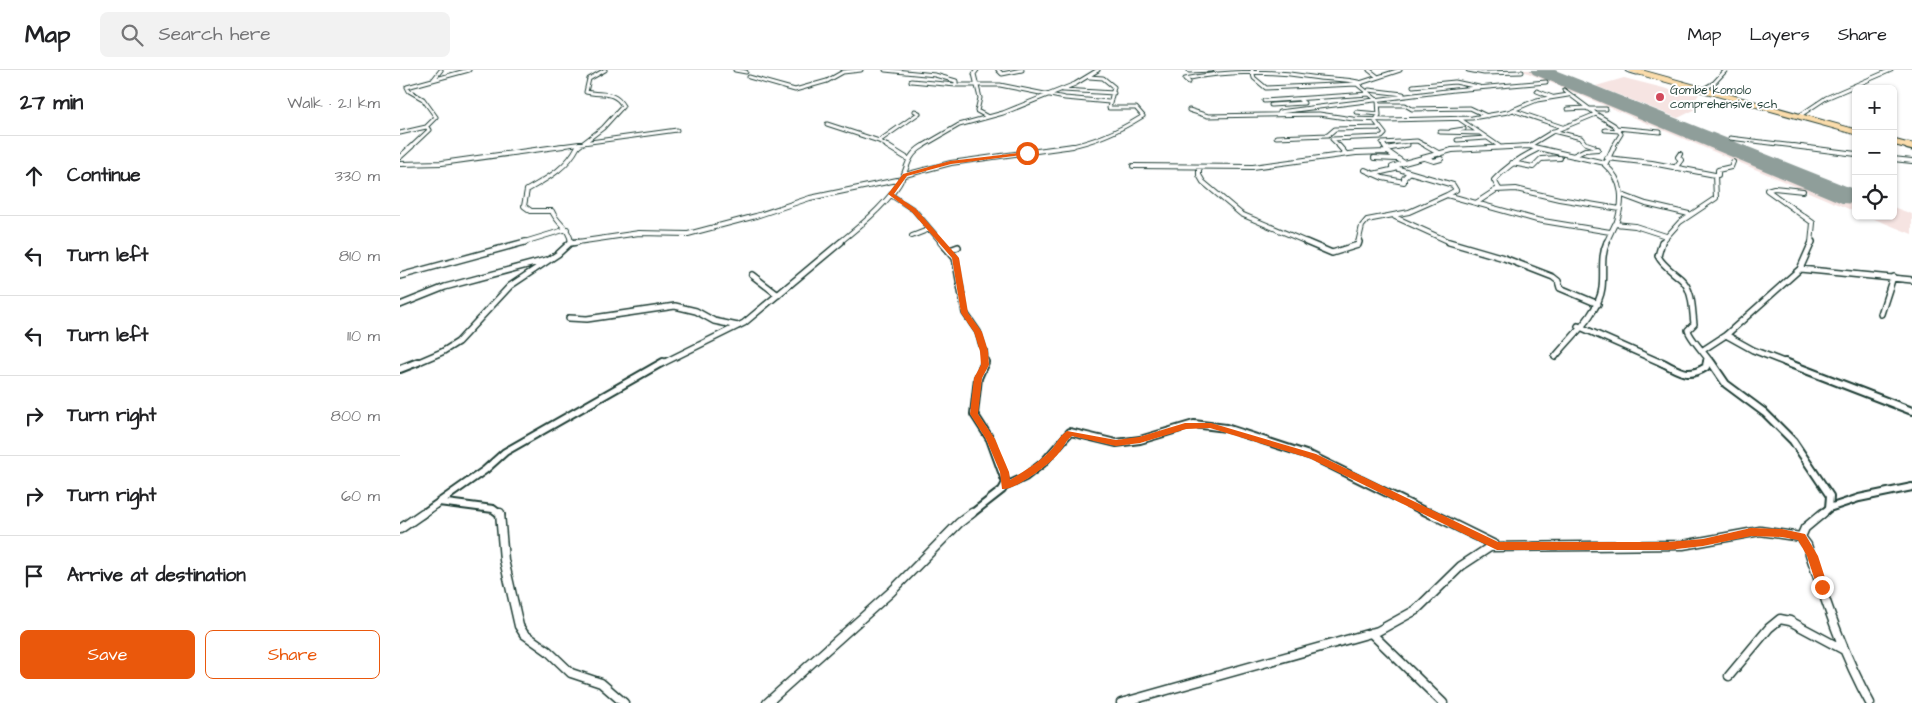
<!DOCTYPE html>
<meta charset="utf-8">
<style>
:root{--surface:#fff;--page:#f2f2f2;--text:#202124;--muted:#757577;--line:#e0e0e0;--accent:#ea580c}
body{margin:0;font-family:"Architects Daughter",sans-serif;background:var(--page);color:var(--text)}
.controls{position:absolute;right:15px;top:15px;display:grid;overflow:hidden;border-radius:8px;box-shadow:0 1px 4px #0004}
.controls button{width:45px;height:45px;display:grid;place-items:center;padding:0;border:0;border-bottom:1px solid var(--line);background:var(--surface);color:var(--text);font:25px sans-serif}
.stop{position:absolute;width:15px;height:15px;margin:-11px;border:4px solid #ea580c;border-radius:50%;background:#fff}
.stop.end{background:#ea580c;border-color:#fff;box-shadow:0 1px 5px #0008}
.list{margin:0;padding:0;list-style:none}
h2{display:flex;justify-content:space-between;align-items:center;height:65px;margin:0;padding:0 20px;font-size:21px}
h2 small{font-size:16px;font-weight:400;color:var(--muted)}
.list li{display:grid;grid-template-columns:32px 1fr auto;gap:15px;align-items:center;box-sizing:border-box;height:80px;padding:0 20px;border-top:1px solid var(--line)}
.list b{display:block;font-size:19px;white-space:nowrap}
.list em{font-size:16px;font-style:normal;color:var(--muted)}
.actions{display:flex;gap:10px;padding:15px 20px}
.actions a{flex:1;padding:11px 0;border:1px solid var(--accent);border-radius:8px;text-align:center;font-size:18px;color:var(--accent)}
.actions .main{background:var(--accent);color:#fff}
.icon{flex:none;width:28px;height:28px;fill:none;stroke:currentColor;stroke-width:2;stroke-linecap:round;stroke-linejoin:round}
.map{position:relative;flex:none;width:1512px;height:633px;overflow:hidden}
header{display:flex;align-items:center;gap:30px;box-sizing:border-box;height:70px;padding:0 25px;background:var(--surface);border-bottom:1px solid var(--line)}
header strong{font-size:24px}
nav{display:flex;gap:28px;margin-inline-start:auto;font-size:18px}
.search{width:350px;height:45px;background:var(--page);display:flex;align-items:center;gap:12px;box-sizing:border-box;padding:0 18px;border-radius:8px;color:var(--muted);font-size:19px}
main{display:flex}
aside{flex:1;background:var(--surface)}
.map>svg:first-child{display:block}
</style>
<header>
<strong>Map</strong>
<div class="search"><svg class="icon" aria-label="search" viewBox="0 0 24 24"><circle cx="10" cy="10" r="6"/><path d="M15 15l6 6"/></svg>Search here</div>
<nav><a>Map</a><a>Layers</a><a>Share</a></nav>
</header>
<main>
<aside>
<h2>27 min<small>Walk · 2.1 km</small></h2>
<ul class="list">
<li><svg class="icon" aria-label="ahead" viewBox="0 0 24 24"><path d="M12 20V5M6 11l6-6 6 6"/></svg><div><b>Continue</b></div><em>330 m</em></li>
<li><svg class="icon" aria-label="left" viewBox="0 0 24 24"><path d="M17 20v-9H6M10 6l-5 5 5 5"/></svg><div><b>Turn left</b></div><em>810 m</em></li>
<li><svg class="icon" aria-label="left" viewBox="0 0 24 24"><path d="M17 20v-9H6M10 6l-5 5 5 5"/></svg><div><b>Turn left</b></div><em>110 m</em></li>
<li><svg class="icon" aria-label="right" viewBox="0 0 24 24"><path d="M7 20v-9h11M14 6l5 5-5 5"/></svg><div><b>Turn right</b></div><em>800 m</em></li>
<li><svg class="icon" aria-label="right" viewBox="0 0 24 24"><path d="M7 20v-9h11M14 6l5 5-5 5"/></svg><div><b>Turn right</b></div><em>60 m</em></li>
<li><svg class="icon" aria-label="arrive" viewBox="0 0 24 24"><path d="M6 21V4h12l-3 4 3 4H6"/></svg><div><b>Arrive at destination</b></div></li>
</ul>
<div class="actions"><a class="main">Save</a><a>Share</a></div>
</aside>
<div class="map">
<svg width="1512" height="633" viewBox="0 0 1512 633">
<rect width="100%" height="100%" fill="#fff"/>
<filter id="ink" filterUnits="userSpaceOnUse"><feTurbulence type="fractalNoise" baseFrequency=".02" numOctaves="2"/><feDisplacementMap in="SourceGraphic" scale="10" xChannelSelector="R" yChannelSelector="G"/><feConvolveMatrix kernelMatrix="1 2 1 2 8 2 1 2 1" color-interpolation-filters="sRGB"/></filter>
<g filter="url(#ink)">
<path fill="#f6e4e2" d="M1121 0H1152L1456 122V142Z
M1224 8 1287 24H1299L1294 32 1300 37 1278 48 1196 16Z
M1493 137 1512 144V164L1467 146H1493Z"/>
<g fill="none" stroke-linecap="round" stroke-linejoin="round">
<path fill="#8f9e9a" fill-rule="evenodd" d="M1130 0H1155L1456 120V134L1442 133 1133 4Z"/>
<defs>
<path id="minor-far4" d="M335 0 346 2
M485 0 535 5 556 11V15H600L665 28 709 32
M577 0 574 4 580 28 577 41 588 47
M598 0 602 4 622 0
M852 0 854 8 866 18 957 14
M969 0 978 7
M1068 0 1084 3 1122 2
M1227 0 1237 3
M789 1 812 0
M349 7 395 20 427 11 443 2 461 0
M34 9 41 0
M511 11 556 15
M789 12 785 9C828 0 868 0 912 7 929 10 945 8 962 13
M1013 16 1055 12 1079 17
M663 20 714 23
M969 20 1003 24
M1302 20 1314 13 1326 0
M1137 21 1152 27
M864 31 969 24
M871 35 904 33 899 29
M979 35H1005L1012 39 1070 38 1087 46
M1167 39 1187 38
M1188 39H1206
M789 40 808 46 919 44 953 49 988 50 1072 48 1108 42 1137 30 1168 25
M1115 41 1162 57
M879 42 1054 20 1146 12
M956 42 979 44
M1196 44 1214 55 1221 64 1213 77
M1399 46 1426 28 1491 0
M1058 48 1099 76
M427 54 479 71 489 77
M1216 58 1260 62
M1205 60 1219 61
M1051 61 1064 59
M1153 61 1181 68 1185 73 1194 76
M1040 62 1080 63
M0 63 26 57 36 47 23 29 9 21 7 17 69 0
M876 67 928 65 935 59 980 58
M1330 68 1403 77
M1057 70 1086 68
M479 71 519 43 515 41
M1129 76 1135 77
M11 77 29 60 27 57
M154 77 277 60
M178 77 203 58 223 36C214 20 201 26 186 22L189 9 205 0
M521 77 559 55 603 43 675 14 698 0
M667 77C695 72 719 61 743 46L736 38H709L714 17 703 8 689 7
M940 77 932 69 982 67 985 64 975 51 979 45 978 31 957 14 1000 0
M985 77 982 73 1017 71 1028 77
M996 77 1008 75
M1105 77 1129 76 1152 62 1196 44 1164 20"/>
<path id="minor-far3" d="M487 76 508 89
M939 76 946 84
M984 76 988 82
M1026 76 1040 84
M1129 76 1205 93
M1214 76 1205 95C1224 111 1224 131 1216 154
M1393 76 1456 84
M986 79 1002 76
M1173 86 1185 80 1198 79
M0 87 12 76
M974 88 996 89
M1025 88 1034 91 1041 89
M1207 88 1252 93 1315 105
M1493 89 1512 91
M1004 93 992 97 1053 115 1056 120 1047 125 1137 150 1210 162
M1112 93 1133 97 1141 89 1160 88
M0 94 42 93 163 76
M733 96 853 97 956 83 988 82 1004 93 1052 80 1129 76
M799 98V105L803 112 841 144 909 173
M1275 98 1281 90 1278 87 1280 84
M965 100 983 108 1004 112V108L1009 103
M973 104 995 99
M505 105 551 93 673 76
M1099 119 1094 110C1107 96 1121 87 1138 79
M1403 121 1374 118 1367 120 1413 153 1411 173
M491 125 514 140 542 173
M1222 125 1246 134 1289 144
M1076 133 1096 120 1116 119 1159 129 1220 139
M996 145 995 147 1052 173
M512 166 530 159
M121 173 167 159
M171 173 239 163 288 164 356 146 410 128 502 109
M171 173C170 158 157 154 152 141H131L124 136 127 120C148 108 167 98 178 76
M439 173C460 156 481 139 497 117 509 101 504 87 523 76
M958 173 962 156 967 150 1009 142 1047 125
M1206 173 1215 154 1235 156 1266 166
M1261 173 1280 152 1316 128 1315 105H1318V100L1331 97 1333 92"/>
<path id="minor-far2" d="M541 172 555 188 565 243 578 262 584 281 585 294
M906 172 932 183 958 175 959 172
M1049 172 1104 188 1153 207 1158 211 1160 218 1198 234
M1262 172 1258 186C1263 196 1272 201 1281 209 1293 220 1292 238 1294 254L1288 260C1289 267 1306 285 1312 294
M171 173 177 172
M550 180 558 177
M1400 199 1512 210
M352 205 378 225
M0 206 125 172
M0 235 45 217 146 190
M1481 244 1493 207
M169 248 187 249 275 236 296 241 314 251 338 256
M1178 256 1264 294
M1326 265 1353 280 1389 294
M1303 280 1326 265 1400 199 1412 172
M1155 287C1171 267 1199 243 1202 218 1204 201 1200 187 1207 172
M14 294 42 282 58 272 110 216 158 184 171 172
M261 294 344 253 441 172
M1306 294 1307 288"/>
<path id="minor-far1" d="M1261 292C1280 301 1287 309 1306 297L1307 292
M1311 292 1326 314 1365 343 1393 371 1430 426 1429 438 1421 445
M1385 292 1512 341
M0 299 18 292
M606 416 625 407 643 393 670 362 716 373 740 370 794 354 826 358 912 386 1032 445
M39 432 93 439 101 445
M1429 438 1459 428 1512 417
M21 445 85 400 105 382 263 292
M570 445 602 420 606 413 590 369 574 344 578 308 585 292"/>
<path id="minor" d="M100 443 104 490 119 556 124 564 148 581 171 603 201 613 224 633
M1030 443 1097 476
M0 459 23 443
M1401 467 1405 458 1423 443
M971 563 1043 633
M1329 606 1369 558 1380 549 1390 551 1444 580
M367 633 491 522 559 453 572 443
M721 633 978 561 1016 540 1061 496 1090 477 1283 475 1360 461 1401 467 1407 475C1425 529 1442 583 1470 633"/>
<path id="trunk-far1" d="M1232 0 1456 62
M1493 72 1512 77"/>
<path id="trunk" d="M1508 76 1512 77"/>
</defs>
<use href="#minor-far4" stroke="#1f3d34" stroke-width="5"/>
<use href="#minor-far3" stroke="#1f3d34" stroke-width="6"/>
<use href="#minor-far2" stroke="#1f3d34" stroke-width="8"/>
<use href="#minor-far1" stroke="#1f3d34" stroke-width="10"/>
<use href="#minor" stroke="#1f3d34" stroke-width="11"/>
<use href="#trunk-far1" stroke="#1f3d34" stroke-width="7"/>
<use href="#trunk" stroke="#1f3d34" stroke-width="9"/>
<use href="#minor-far4" stroke="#fff" stroke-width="3"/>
<use href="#minor-far3" stroke="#fff" stroke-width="4"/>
<use href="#minor-far2" stroke="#fff" stroke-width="5"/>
<use href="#minor-far1" stroke="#fff" stroke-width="6"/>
<use href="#minor" stroke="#fff" stroke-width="8"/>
<use href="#trunk-far1" stroke="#fbdcab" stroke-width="5"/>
<use href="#trunk" stroke="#fbdcab" stroke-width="6"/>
</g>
</g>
<path fill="#ea580c" d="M627 82 629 84 551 94 507 106 494 124 516 139 559 188 568 243 582 262 588 281 589 295 582 308 578 344 595 369 609 402 610 410C624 401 637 394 649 382 657 375 657 368 667 361L716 370 739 367 785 353H811L916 384 1098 472H1268L1303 469 1351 458 1382 459 1405 464 1418 486 1428 517 1426 520H1418L1407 486 1398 470 1382 467 1351 466 1303 476 1268 480H1097L909 388 810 358 786 359 740 373 716 376 672 366C665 371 664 378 658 384 650 394 614 421 602 419L600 402 586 369 570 344 574 308 581 295 580 281 574 262 561 243 552 188 512 142 488 124 503 104 550 91Z"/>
<circle fill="#d1495b" stroke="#fff" stroke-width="2" cx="1260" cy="27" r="5"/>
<g text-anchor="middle" stroke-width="4" stroke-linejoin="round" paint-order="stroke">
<g font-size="12" fill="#1f3d34" stroke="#fff" text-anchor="start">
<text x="1270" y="24">Gombe komolo<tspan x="1270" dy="14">comprehensive sch</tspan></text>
</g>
</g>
</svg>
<div class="controls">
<button>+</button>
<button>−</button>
<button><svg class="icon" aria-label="locate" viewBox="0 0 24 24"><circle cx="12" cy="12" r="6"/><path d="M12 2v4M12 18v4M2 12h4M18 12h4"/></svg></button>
</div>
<div class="stop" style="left:627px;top:83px"></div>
<div class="stop end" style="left:1422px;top:517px"></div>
</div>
</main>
